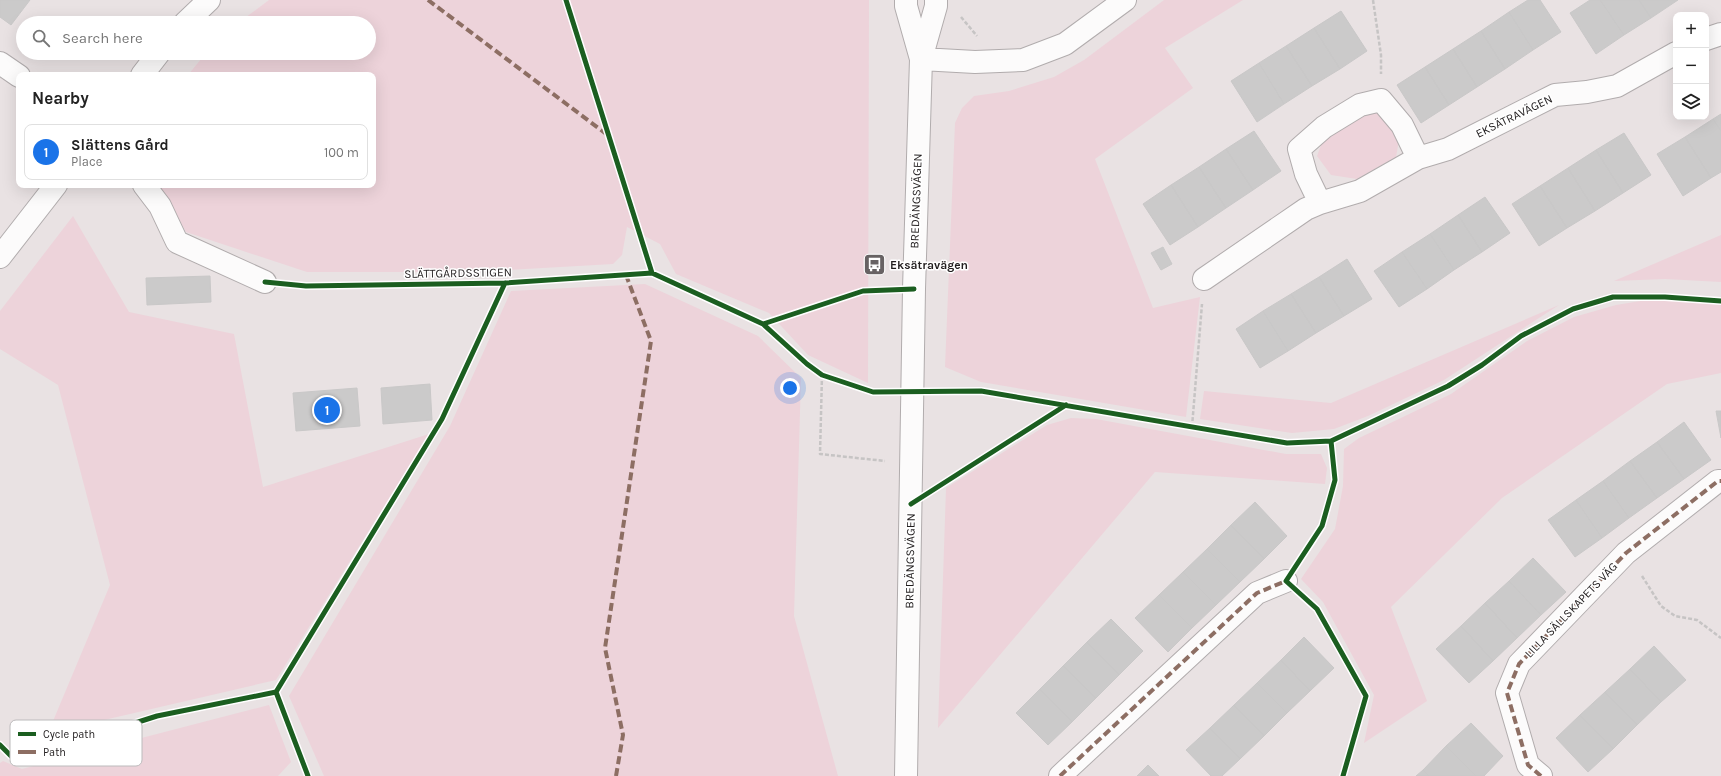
<!DOCTYPE html>
<meta charset="utf-8">
<style>
:root{--surface:#fff;--page:#f2f2f2;--text:#222;--muted:#767676;--line:#e0e0e0;--accent:#1a73e8}
body{margin:0;font-family:Karla,sans-serif;background:var(--page);color:var(--text)}
.controls{position:absolute;right:12px;top:12px;display:grid;overflow:hidden;border-radius:8px;box-shadow:0 4px 16px #0002}
.controls button{width:36px;height:36px;display:grid;place-items:center;padding:0;border:0;border-bottom:1px solid var(--line);background:var(--surface);color:var(--text);font:20px sans-serif}
.you{position:absolute;left:790px;top:388px;width:14px;height:14px;margin:-10px;border:3px solid #fff;border-radius:50%;background:#1a73e8;box-shadow:0 0 0 6px #1a73e833}
.badge{display:grid;place-items:center;width:26px;height:26px;border-radius:50%;background:var(--accent);color:#fff;font-size:13px;font-weight:700}
.pin{position:absolute;translate:-50% -50%;border:2px solid #fff;box-shadow:0 1px 4px #0006}
.list{margin:0;padding:0;list-style:none}
h2{display:flex;justify-content:space-between;align-items:center;height:52px;margin:0;padding:0 16px;font-size:17px}
h2 small{font-size:13px;font-weight:400;color:var(--muted)}
.list li{display:grid;grid-template-columns:26px 1fr auto;gap:12px;align-items:center;box-sizing:border-box;height:56px;margin:0 8px 8px;padding:0 8px;border:1px solid var(--line);border-radius:8px}
.list b{display:block;font-size:15px;white-space:nowrap}
.list p{margin:0;font-size:13px;white-space:nowrap;color:var(--muted)}
.list em{font-size:13px;font-style:normal;color:var(--muted)}
.icon{flex:none;width:22px;height:22px;fill:none;stroke:currentColor;stroke-width:2;stroke-linecap:round;stroke-linejoin:round}
.map{position:relative;flex:none;width:1721px;height:776px;overflow:hidden}
.search{position:absolute;background:var(--surface);box-shadow:0 4px 16px #0002;left:16px;top:16px;width:360px;height:44px;display:flex;align-items:center;gap:10px;box-sizing:border-box;padding:0 14px;border-radius:22px;color:var(--muted);font-size:15px}
.panel{position:absolute;background:var(--surface);box-shadow:0 4px 16px #0002;left:16px;top:72px;width:360px;height:116px;border-radius:8px}
.map>svg:first-child{display:block}
</style>
<div class="map">
<svg width="1721" height="776" viewBox="0 0 1721 776">
<rect width="100%" height="100%" fill="#e9e2e3"/>
<path fill="#edd3da" d="M269 0H869L868 383 808 355 769 313 676 274 660 244 627 227 622 255 613 264 474 272H307L186 232 159 185H373V75H188L206 53H369V23H238Z
M1164 0H1243L1165 48 1193 88 1095 159 1153 308 1200 297 1186 417 981 382 945 367 955 123 962 108 974 96 1009 91 1054 77 1084 60Z
M1368 108C1381 113 1396 124 1398 138 1399 144 1397 151 1396 157L1357 179 1331 175 1317 156 1326 132Z
M73 216 129 312 234 334 263 487 429 434 276 680 48 733 110 585 58 385 0 349V311Z
M1721 235V282L1665 279 1614 281Z
M645 284 758 336 801 378 794 616 838 776H324L289 696 450 426 511 291Z
M1665 297 1721 301V373L1667 384 1502 498 1391 607 1427 701 1364 743 1374 695 1323 602 1301 579 1335 529 1343 486 1344 449 1359 438 1451 394 1527 341 1574 317 1616 305Z
M1559 305 1444 380 1368 416 1334 429 1292 433 1200 419 1204 391 1331 403Z
M1071 418 1096 419 1286 454H1321L1327 468 1325 484 1155 472 938 728 946 488 1047 425Z
M269 705 291 762 278 776H0V763L3 761 22 769Z"/>
<path fill="#cbcaca" stroke="#c9c8c8" d="M0 0H30L11 25 0 17Z
M1528 0H1540L1561 32 1533 50 1509 12Z
M1590 0H1600L1624 35 1596 54 1570 13Z
M1600 0H1639L1651 18 1624 35Z
M1639 0H1678L1651 18Z
M1341 11 1367 51 1340 69 1314 28Z
M1509 12 1533 50 1505 69 1481 31Z
M1314 28 1340 69 1312 86 1286 46Z
M1481 31 1505 69 1477 87 1453 49Z
M1286 46 1312 86 1284 104 1259 63Z
M1453 49 1477 87 1449 105 1425 67Z
M1259 63 1284 104 1257 122 1231 81Z
M1425 67 1449 105 1421 123 1397 85Z
M1721 114V131L1713 119Z
M1713 119 1721 131V172L1711 178 1685 137Z
M1254 131 1281 171 1253 190 1226 149Z
M1624 133 1651 175 1623 193 1596 150Z
M1685 137 1711 178 1683 196 1657 154Z
M1226 149 1253 190 1226 208 1199 167Z
M1596 150 1623 193 1595 211 1568 168Z
M1199 167 1226 208 1198 227 1171 185Z
M1568 168 1595 211 1567 228 1540 186Z
M1171 185 1198 227 1170 245 1143 204Z
M1540 186 1567 228 1539 246 1512 204Z
M1485 197 1510 233 1482 252 1458 215Z
M1458 215 1482 252 1454 270 1430 234Z
M1430 234 1454 270 1427 289 1402 252Z
M1163 247 1172 264 1161 270 1151 253Z
M1402 252 1427 289 1399 307 1374 271Z
M1347 259 1372 299 1344 316 1319 277Z
M210 276 211 302 147 305 146 278Z
M1319 277 1344 316 1316 333 1291 294Z
M1291 294 1316 333 1288 351 1263 311Z
M1263 311 1288 351 1260 368 1236 329Z
M430 384 432 420 383 424 381 388Z
M357 388 360 426 296 431 293 393Z
M1716 411H1721V438Z
M1684 422 1711 460 1684 479 1657 442Z
M1657 442 1684 479 1657 498 1630 461Z
M1630 461 1657 498 1629 518 1603 481Z
M1603 481 1629 518 1602 538 1576 500Z
M1576 500 1602 538 1575 557 1548 520Z
M1255 502 1287 536 1264 559 1231 525Z
M1231 525 1264 559 1240 582 1207 549Z
M1207 549 1240 582 1216 605 1183 572Z
M1533 558 1566 592 1541 615 1509 581Z
M1183 572 1216 605 1192 628 1159 595Z
M1509 581 1541 615 1517 638 1485 603Z
M1159 595 1192 628 1168 652 1135 618Z
M1485 603 1517 638 1493 661 1461 626Z
M1111 619 1143 651 1119 675 1087 642Z
M1461 626 1493 661 1469 683 1436 649Z
M1304 637 1334 668 1310 691 1281 660Z
M1087 642 1119 675 1096 698 1063 666Z
M1654 646 1686 680 1661 702 1630 669Z
M1281 660 1310 691 1287 713 1257 683Z
M1063 666 1096 698 1072 722 1040 689Z
M1630 669 1661 702 1637 725 1605 692Z
M1257 683 1287 713 1264 736 1234 705Z
M1040 689 1072 722 1048 745 1016 713Z
M1605 692 1637 725 1613 749 1580 715Z
M1234 705 1264 736 1240 759 1210 728Z
M1580 715 1613 749 1588 772 1556 738Z
M1471 723 1503 756 1484 776H1476L1446 746Z
M1210 728 1240 759 1222 776H1211L1186 750Z
M1446 746 1476 776H1429L1423 770Z
M1148 765 1159 776H1137Z
M1423 770 1429 776H1416Z"/>
<g fill="none" stroke-linecap="round" stroke-linejoin="round">
<defs>
<path id="minor" d="M906 0V6L921 59
M185 23 209 0
M1706 39 1721 34
M921 59 975 62 1023 60 1065 44 1125 0
M0 63 19 76
M142 75 159 53
M1418 158 1402 125 1381 100 1360 105 1324 127 1299 149 1306 174 1320 203 1360 191 1418 158 1448 149 1555 95 1587 92 1617 86 1676 53
M144 185 160 206 177 242 265 282
M0 257 56 185
M1204 279 1306 209 1320 203
M906 776 914 289 921 59 936 6V0
M1060 776 1257 593 1286 581
M1541 776 1528 765 1507 693 1519 664 1626 553 1718 481H1721"/>
</defs>
<use href="#minor" stroke="#b1acad" stroke-width="24"/>
<path stroke="#c6c4c4" stroke-width="2.5" stroke-dasharray="4 2" stroke-linecap="butt" d="M1373 0 1381 55V74
M961 17 977 36
M822 375 820 454 885 461
M1192 427 1202 304
M1642 576 1661 606 1675 616 1697 620 1721 638"/>
<use href="#minor" stroke="#fcfbfb" stroke-width="22"/>
<path stroke="#8d6e63" stroke-width="4" stroke-dasharray="8 4" stroke-linecap="butt" d="M428 0 609 136
M616 776 623 735 605 648 651 341 626 275
M1060 776 1257 593 1286 581
M1541 776 1528 765 1507 693 1519 664 1626 553 1718 481H1721"/>
<defs>
<path id="cycleway" d="M566 0 652 273 763 324 807 364 822 375 873 392 981 391 1287 443 1331 441 1448 386 1482 365 1521 336 1573 309 1613 297H1665L1721 301
M265 282 306 286 505 283 652 273
M763 324 863 291 914 289
M1331 441 1335 480 1322 526 1286 581 1317 609 1366 696 1343 776
M911 504 1066 405
M0 745 16 761 157 716 276 692
M308 776 276 692 442 419 505 283"/>
</defs>
<use href="#cycleway" stroke="#fff" stroke-width="8"/>
<use href="#cycleway" stroke="#1b5e20" stroke-width="5"/>
</g>
<defs>
<symbol id="bus-square" viewBox="-11 -11 22 22"><rect x="-9" y="-9" width="18" height="18" rx="4" fill="#676263" stroke="#fff"/><path d="M-5-6H5V4H4V6H2V4H-2V6H-4V4H-5ZM-3.5-4V0h7V-4ZM-3.5 1.2v1.5H-2V1.2ZM2 1.2v1.5H3.5V1.2Z" fill="#fff"/></symbol>
</defs>
<g fill-rule="evenodd">
<use href="#bus-square" x="862" y="252" width="25" height="25"/>
</g>
<g text-anchor="middle" stroke-width="3" stroke-linejoin="round" paint-order="stroke">
<g font-size="12" fill="#211d1e" stroke="#fff">
<text transform="translate(1514 116) rotate(-26)" y="4">EKSÄTRAVÄGEN</text>
<text transform="translate(916 201) rotate(-88)" y="4">BREDÄNGSVÄGEN</text>
<text transform="translate(458 273) rotate(-1)" y="4">SLÄTTGÅRDSSTIGEN</text>
<text transform="translate(910 561) rotate(-89)" y="4">BREDÄNGSVÄGEN</text>
<text transform="translate(1571 610) rotate(-46)" y="4">LILLA SÄLLSKAPETS VÄG</text>
</g>
<g font-size="12" font-weight="bold" fill="#211d1e" stroke="#fff" text-anchor="start">
<text x="890" y="269">Eksätravägen</text>
</g>
</g>
<rect x="10" y="720" width="132" height="46" rx="6" fill="#fff" stroke="#bcbbbc" stroke-width="1"/>
<rect x="18" y="732" width="18" height="4" fill="#1b5e20"/>
<rect x="18" y="750" width="18" height="4" fill="#8d6e63"/>
<g font-size="11" fill="#211d1e">
<text x="43" y="738">Cycle path</text>
<text x="43" y="756">Path</text>
</g>
</svg>
<div class="controls">
<button>+</button>
<button>−</button>
<button><svg class="icon" aria-label="layers" viewBox="0 0 24 24"><path d="M12 4l9 5-9 5-9-5zM3 14l9 5 9-5"/></svg></button>
</div>
<div class="you"></div>
<div class="pin badge" style="left:327px;top:410px">1</div>
<div class="search"><svg class="icon" aria-label="search" viewBox="0 0 24 24"><circle cx="10" cy="10" r="6"/><path d="M15 15l6 6"/></svg>Search here</div>
<section class="panel">
<h2>Nearby<small></small></h2>
<ul class="list">
<li><span class="badge">1</span><div><b>Slättens Gård</b><p>Place</p></div><em>100 m</em></li>
</ul>
</section>
</div>
